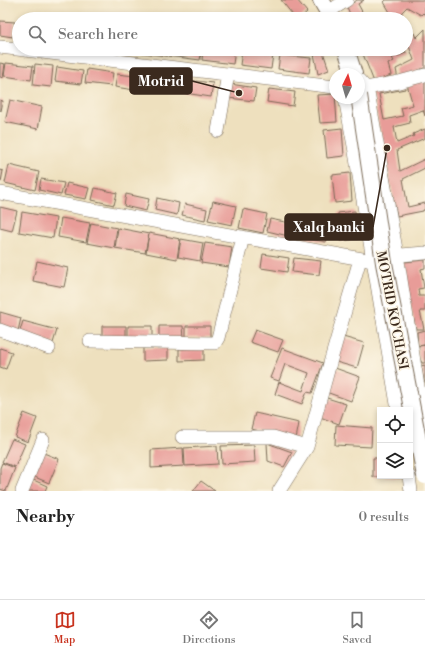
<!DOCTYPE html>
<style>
:root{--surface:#fff;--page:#f6f6f6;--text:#222;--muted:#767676;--line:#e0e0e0;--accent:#c8321e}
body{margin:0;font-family:"Libre Bodoni",serif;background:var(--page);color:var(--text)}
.controls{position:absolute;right:12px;bottom:12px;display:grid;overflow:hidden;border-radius:0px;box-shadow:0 2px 6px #0003}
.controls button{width:36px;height:36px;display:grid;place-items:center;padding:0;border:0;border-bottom:1px solid var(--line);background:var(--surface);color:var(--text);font:20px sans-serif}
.compass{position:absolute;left:329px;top:68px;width:36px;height:36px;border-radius:50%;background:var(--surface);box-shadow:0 2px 6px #0003;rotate:5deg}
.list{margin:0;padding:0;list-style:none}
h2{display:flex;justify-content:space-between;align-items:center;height:52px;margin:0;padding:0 16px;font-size:17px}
h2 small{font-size:13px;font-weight:400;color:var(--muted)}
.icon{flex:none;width:22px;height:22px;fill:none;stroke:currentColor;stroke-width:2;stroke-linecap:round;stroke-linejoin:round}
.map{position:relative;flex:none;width:425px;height:491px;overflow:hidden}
.search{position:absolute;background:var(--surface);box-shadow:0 2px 6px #0003;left:12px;right:12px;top:12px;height:44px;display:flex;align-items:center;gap:10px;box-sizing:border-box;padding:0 14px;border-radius:22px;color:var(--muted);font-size:15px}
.sheet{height:108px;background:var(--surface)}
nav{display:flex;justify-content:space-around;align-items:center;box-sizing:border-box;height:56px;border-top:1px solid var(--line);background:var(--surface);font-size:11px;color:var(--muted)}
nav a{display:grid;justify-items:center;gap:2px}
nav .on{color:var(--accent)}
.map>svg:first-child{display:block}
</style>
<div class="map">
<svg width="425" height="491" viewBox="0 0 425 491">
<rect width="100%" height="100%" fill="#fcf5e5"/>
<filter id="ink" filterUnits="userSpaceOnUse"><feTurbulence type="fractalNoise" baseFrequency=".025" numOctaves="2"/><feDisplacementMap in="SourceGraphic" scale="8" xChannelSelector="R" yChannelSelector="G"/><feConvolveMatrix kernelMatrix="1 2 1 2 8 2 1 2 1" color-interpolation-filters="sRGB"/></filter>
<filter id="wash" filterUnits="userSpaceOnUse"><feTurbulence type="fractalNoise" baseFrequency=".012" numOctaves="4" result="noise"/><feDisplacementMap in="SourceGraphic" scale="16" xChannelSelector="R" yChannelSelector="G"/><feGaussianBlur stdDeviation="0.9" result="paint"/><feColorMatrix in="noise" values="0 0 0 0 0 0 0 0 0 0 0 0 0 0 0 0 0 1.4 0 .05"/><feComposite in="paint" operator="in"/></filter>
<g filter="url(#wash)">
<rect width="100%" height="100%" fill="#eee0be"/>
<g id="blocks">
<path fill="#e89c98" d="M281 0H297L307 12 299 19H296Z
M357 0H364L358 4 366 19H352L347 7Z
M386 0H425V15L423 13 421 15 407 7 401 13 403 14 394 19 384 2Z
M0 21 15 22 13 37 0 35Z
M425 29V69L424 68 398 79 396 69 414 60 409 46 406 47V37L414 33 416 38Z
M119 49H133L132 52 118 50Z
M136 49H167V56L136 52Z
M170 49H202L200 60 169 56Z
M203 49 235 50 233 64 202 60Z
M313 49H322L329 70 318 74Z
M361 49H372L374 53 381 49H405L406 53 392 58 394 61 388 64 391 75 374 82Z
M242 51 273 54 271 69 240 65Z
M280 55 311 58 309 73 278 69Z
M0 63 5 64 3 78 0 77Z
M6 63 33 66 31 80 4 76Z
M35 64 53 66 51 87 33 85Z
M57 67 83 71 81 84 55 81Z
M87 69 113 73 111 86 85 83Z
M117 74 143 77 141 91 115 87Z
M425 78V116L423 110 409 115 410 123 394 127 397 143 414 136 413 134 425 129V138L397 150 400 171 425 159V168L403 179 408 207 425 203V210H423V211L397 216 372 90 404 83 405 89 379 94 384 120 403 116 401 108 413 105 406 81Z
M186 80 213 83 211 97 184 93Z
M230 84 256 88 254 101 228 98Z
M269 89 295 92 293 106 267 102Z
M335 94 337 122 320 123 317 95Z
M0 100 3 101 1 111 0 110Z
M10 100 42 107 38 129 5 122Z
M342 128 344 156 327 158 324 130Z
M9 165 39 172 35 190 5 183Z
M0 170 3 171 1 182H0Z
M350 173 352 201 335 203 332 175Z
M41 179 64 183 61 195 39 190Z
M67 183 89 188 86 199 64 195Z
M95 188 117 193 114 205 92 200Z
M126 194 149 199 146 211 124 206Z
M157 198 179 203 177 215 155 210Z
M213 201 236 206 232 225 208 220Z
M185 204 207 209 205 220 182 215Z
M0 207 17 211 12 231 0 228Z
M243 209 267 214 263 233 239 228Z
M355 211 358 239 340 241 338 213Z
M22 212 56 218 53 238 19 232Z
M61 218 90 223 86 242 58 237Z
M270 219 300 225 297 238 267 231Z
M91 223 117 228 114 248 87 243Z
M307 226 329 231 326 242 304 238Z
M118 228 149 234 145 253 115 248Z
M149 233 180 239 177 259 146 253Z
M181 239 203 243 200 261 178 257Z
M205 243 232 247 229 267 201 263Z
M263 254 289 258 287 272 261 268Z
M294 258 321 261 319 275 292 272Z
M425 260V268L421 269 424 288 418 289 419 296H425V311H420L424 329H416L410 304 404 262Z
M37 261 68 268 64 287 33 281Z
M0 312 21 318 18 331 0 326Z
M23 321 57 330 53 343 19 334Z
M102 326H126V338L102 339Z
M128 326H152V339H128Z
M159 326H183L184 338H159Z
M186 326H210V338H186Z
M255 330 283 340 278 352 250 342Z
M425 330V363H422L418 355 419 346 425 345 418 346 417 332Z
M343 337 364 343 357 368 336 362Z
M0 348 12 352 6 369 0 367Z
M143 348H168V360L143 361Z
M204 348V360L179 361V349Z
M282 348 323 363 312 393 307 392 302 404 275 394 279 382 303 391 309 373 285 364 279 381 270 378Z
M425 365V382H424L421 366Z
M335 368 360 377 351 401 326 392Z
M327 398 346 404 339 424 320 417Z
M24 413 37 418 28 442 15 437Z
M255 413 299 423 296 439 251 429Z
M336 425 372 428 371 447 335 445Z
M12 439 25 444 15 467 2 462Z
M267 443 292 452 284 467 268 461Z
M254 445 255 462 222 464 221 446Z
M217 446 218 464 185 466 184 448Z
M183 448 184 466 151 468V450Z
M41 452 59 459 49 483 30 475Z
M373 458H380V477H373Z
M2 463 15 468 6 491 0 489V468Z
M385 476H402V478L385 477Z
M29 478 47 486 45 491H23Z
M201 481 215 491H193Z"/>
</g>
</g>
<g filter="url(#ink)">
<use href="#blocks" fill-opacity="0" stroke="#7a6a56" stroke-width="1"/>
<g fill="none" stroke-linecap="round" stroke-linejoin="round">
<defs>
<path id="minor" d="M328 12 347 0
M0 47 335 87
M359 80 366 88 368 93 397 255 425 430
M366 88 399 82 425 75
M345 98 354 146 398 410
M218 131 228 74
M0 193 384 263
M389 256 425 253
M0 330 49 348
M90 341 215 343 218 338 243 237
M182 437H273L307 447
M409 476 411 491
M22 491 43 440
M279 491 307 447 330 363 360 259"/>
<path id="major" d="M321 0 332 19
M346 49 354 74"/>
</defs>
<use href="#minor" stroke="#7a6a56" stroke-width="14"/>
<use href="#major" stroke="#7a6a56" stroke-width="18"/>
<use href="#minor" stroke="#fff" stroke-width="13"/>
<use href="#major" stroke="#fff" stroke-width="16"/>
<defs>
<path id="major-bridge" d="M359 95 384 263 425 476"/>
</defs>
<use href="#major-bridge" stroke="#7a6a56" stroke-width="18" stroke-linecap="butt"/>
<use href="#major-bridge" stroke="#fff" stroke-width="16"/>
</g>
</g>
<g text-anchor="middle" stroke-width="3" stroke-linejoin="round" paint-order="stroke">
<g font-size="13" fill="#3b2a1e" stroke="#fcf5e5">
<text transform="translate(393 310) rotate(79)" y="5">MOTRID KO'CHASI</text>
</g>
</g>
<path fill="none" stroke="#3b2a1e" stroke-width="1.5" d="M239 93L192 81M387 148L373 227"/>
<g fill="#3b2a1e" stroke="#fcf5e5" stroke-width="1.5">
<circle cx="239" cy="93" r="4"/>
<circle cx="387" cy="148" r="4"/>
</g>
<g fill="#3b2a1e" stroke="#3b2a1e" stroke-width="1.5">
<rect x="130" y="68" width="62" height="26" rx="4"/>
<rect x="285" y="214" width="88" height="26" rx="4"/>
</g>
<g font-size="14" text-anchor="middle" font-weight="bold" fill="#fff">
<text x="161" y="86">Motrid</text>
<text x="329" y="232">Xalq banki</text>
</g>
</svg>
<div class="controls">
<button><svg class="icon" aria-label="locate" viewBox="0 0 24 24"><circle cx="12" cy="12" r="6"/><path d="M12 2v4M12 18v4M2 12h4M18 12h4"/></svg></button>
<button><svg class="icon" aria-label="layers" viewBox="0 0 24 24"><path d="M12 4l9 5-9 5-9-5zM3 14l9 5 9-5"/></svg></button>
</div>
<svg class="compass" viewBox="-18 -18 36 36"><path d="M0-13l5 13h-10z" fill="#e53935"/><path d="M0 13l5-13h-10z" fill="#767676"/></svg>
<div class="search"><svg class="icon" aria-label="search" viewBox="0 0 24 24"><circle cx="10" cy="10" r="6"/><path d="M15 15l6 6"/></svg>Search here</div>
</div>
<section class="sheet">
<h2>Nearby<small>0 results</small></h2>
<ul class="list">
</ul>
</section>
<nav>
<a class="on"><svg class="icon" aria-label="map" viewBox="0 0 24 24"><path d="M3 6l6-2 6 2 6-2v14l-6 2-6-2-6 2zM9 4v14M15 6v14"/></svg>Map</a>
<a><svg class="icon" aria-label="directions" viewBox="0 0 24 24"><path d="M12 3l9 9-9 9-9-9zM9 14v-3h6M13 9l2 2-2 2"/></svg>Directions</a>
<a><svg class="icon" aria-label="saved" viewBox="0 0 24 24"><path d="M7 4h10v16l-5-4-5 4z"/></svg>Saved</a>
</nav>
